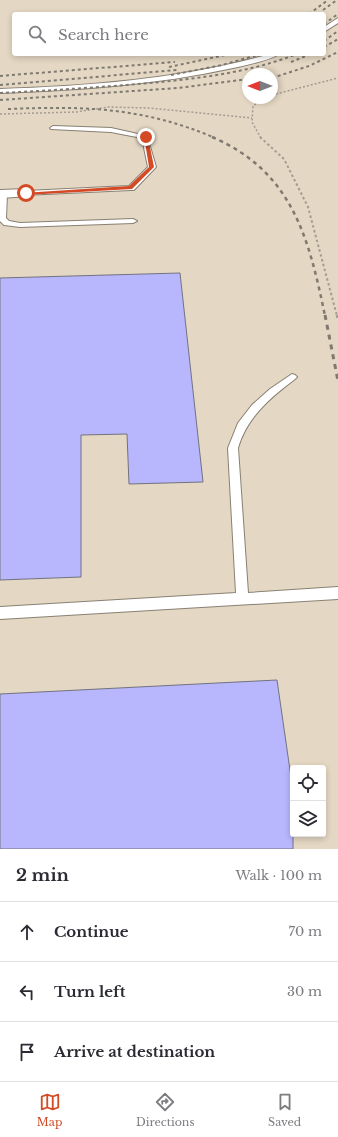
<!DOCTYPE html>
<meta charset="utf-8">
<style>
:root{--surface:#fff;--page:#f7f7f7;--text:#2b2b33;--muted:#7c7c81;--line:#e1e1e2;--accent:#d34a25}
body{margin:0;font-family:"Libre Baskerville",serif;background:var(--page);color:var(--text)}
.controls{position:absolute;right:12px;bottom:12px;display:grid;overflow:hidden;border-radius:4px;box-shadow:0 2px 6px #0003}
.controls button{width:36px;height:36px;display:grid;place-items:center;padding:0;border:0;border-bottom:1px solid var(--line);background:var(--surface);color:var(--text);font:20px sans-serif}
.compass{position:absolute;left:242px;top:68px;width:36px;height:36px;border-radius:50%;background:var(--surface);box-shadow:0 2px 6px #0003;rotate:270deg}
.stop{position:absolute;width:12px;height:12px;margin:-9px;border:3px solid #d34a25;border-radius:50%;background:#fff}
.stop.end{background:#d34a25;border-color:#fff;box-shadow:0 1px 4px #0008}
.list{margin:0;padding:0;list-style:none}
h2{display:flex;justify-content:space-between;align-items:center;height:52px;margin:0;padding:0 16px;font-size:17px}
h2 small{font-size:13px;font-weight:400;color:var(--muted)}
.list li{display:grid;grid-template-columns:26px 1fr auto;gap:12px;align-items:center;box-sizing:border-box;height:60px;padding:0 16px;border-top:1px solid var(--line)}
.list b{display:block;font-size:15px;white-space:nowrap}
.list em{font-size:13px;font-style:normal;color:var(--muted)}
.icon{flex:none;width:22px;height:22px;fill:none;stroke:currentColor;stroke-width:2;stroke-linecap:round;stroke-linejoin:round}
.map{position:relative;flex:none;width:338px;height:849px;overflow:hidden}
.search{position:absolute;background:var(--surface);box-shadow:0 2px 6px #0003;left:12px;right:12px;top:12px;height:44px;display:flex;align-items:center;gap:10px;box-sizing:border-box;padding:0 14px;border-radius:4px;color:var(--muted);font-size:15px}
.sheet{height:232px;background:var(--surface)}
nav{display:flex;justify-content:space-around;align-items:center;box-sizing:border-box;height:56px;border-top:1px solid var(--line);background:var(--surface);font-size:11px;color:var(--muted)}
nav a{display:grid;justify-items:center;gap:2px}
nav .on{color:var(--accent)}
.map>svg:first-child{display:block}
</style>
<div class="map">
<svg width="338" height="849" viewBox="0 0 338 849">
<rect width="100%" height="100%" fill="#ece3d5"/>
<path fill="#e4d7c3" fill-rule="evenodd" d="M0 0H338V849H0ZM14 14H324V54H14ZM248 74H272V98H248ZM293 768H323V834H293Z"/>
<path fill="#b8b6fd" stroke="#72727f" d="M180 273 203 482 129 484 127 434 81 435V577L0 580V278Z
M277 680 293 791V849H0V694Z"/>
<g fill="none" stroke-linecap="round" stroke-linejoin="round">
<defs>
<path id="service" d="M338 18V23L324 32V27Z
M270 54H279C269 61 245 65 233 68 156 85 78 90 0 93V89C91 86 182 79 270 54Z
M53 126 111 128 147 136 156 167 134 190H131L23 195 22 193 26 191 129 186 148 167 142 138 111 132 51 129 50 128Z
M3 192 7 194 6 218 9 221 20 223 133 219 137 221 133 223 20 227 4 225 0 221V193Z
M292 374 295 375 297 377 295 379C270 398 247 417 238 448L248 593 338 587V599L0 619V607L236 593 228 448 238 423 252 405 270 389Z"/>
<path id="minor" d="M26 189 31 190 33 193 31 196 0 198V190Z"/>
</defs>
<use href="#service" stroke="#888073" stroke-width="2"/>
<use href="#minor" stroke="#888073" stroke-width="2"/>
<path stroke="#a39c92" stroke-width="1.5" stroke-dasharray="2 2" stroke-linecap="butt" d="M272 95 338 78
M0 114 76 112 108 107 149 108 252 118
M261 138 252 122 253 106 265 98"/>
<path stroke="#a39c92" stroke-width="2" stroke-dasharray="2.5 2.5" stroke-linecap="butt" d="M260 137 284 159 308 207 337 316"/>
<path stroke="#a39c92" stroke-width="2.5" stroke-dasharray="3 3" stroke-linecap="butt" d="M337 315 338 320"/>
<use href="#service" fill="#fff" fill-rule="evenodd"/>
<use href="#minor" fill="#fff" fill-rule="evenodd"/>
<path stroke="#7f7970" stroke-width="2" stroke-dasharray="3 3" stroke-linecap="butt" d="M323 10 337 0
M309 14 328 0
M324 24 338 14
M324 41 338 31
M324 47 338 39
M291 62 311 54
M169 67 230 54
M171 75 222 65 261 54
M0 76 175 62
M272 78 309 66 338 52
M0 85 177 70
M0 93C43 91 85 88 127 85 185 80 243 75 297 54
M0 100 178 88 248 79
M8 109C84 106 143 107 215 138"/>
<path stroke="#7f7970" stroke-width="2.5" stroke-dasharray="4 4" stroke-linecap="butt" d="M212 137C292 171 309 238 325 316"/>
<path stroke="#7f7970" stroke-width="3" stroke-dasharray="5 5" stroke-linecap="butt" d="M325 315 338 381"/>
</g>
<path fill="#d34a25" d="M144 136 148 137 154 167 132 189 26 195 23 193 129 186 149 167Z"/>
</svg>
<div class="controls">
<button><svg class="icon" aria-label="locate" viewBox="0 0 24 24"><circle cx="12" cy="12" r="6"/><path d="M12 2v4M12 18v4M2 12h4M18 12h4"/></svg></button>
<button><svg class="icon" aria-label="layers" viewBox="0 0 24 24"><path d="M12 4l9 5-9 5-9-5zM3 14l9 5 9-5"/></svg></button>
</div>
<svg class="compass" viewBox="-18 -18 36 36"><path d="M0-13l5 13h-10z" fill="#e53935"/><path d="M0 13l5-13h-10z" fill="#7c7c81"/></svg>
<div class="stop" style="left:26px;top:193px"></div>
<div class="stop end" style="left:146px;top:137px"></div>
<div class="search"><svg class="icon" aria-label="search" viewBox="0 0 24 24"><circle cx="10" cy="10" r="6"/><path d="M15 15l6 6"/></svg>Search here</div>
</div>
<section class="sheet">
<h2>2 min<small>Walk · 100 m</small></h2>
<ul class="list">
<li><svg class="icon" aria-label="ahead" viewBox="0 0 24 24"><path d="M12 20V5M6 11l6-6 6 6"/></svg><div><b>Continue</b></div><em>70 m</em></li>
<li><svg class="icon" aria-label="left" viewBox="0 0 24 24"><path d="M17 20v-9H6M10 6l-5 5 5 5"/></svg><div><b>Turn left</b></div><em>30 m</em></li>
<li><svg class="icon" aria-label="arrive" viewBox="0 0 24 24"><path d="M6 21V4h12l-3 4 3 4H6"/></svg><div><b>Arrive at destination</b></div></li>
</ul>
</section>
<nav>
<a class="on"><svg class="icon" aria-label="map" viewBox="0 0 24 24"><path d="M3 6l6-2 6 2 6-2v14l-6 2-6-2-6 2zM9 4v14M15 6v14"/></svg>Map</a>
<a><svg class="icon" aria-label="directions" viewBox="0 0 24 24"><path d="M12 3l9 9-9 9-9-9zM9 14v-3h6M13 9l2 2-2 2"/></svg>Directions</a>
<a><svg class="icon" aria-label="saved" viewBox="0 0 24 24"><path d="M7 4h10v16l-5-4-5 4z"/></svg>Saved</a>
</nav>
